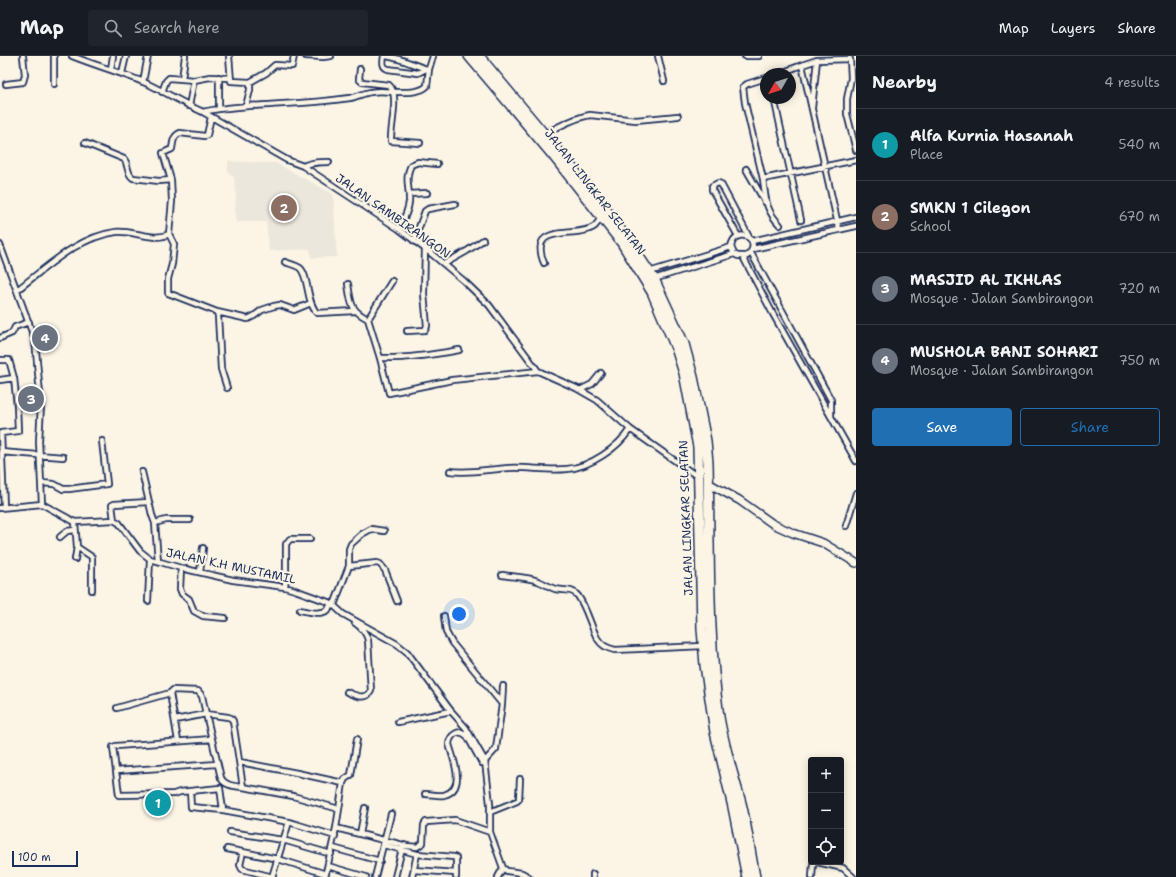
<!DOCTYPE html>
<meta charset="utf-8">
<style>
:root{--surface:#171b24;--page:#20242c;--text:#f1f3f6;--muted:#9ea1a6;--line:#363941;--accent:#1f6fb2}
body{margin:0;font-family:"Shantell Sans",sans-serif;background:var(--page);color:var(--text)}
.controls{position:absolute;right:12px;bottom:12px;display:grid;overflow:hidden;border-radius:4px;box-shadow:0 2px 10px #0003}
.controls button{width:36px;height:36px;display:grid;place-items:center;padding:0;border:0;border-bottom:1px solid var(--line);background:var(--surface);color:var(--text);font:20px sans-serif}
.compass{position:absolute;left:760px;top:12px;width:36px;height:36px;border-radius:50%;background:var(--surface);box-shadow:0 2px 10px #0003;rotate:231deg}
.scale{position:absolute;left:12px;bottom:10px;width:66px;box-sizing:border-box;padding-left:4px;border:2px solid #1b2f5e;border-top:0;font-size:11px;line-height:14px;white-space:nowrap;color:#1b2f5e;-webkit-text-stroke:3px #fcf5e5;paint-order:stroke}
.you{position:absolute;left:459px;top:558px;width:14px;height:14px;margin:-10px;border:3px solid #fff;border-radius:50%;background:#1a73e8;box-shadow:0 0 0 6px #1a73e833}
.badge{display:grid;place-items:center;width:26px;height:26px;border-radius:50%;background:var(--accent);color:#fff;font-size:13px;font-weight:700}
.pin{position:absolute;translate:-50% -50%;border:2px solid #fff;box-shadow:0 1px 4px #0006}
.list{margin:0;padding:0;list-style:none}
h2{display:flex;justify-content:space-between;align-items:center;height:52px;margin:0;padding:0 16px;font-size:17px}
h2 small{font-size:13px;font-weight:400;color:var(--muted)}
.list li{display:grid;grid-template-columns:26px 1fr auto;gap:12px;align-items:center;box-sizing:border-box;height:72px;padding:0 16px;border-top:1px solid var(--line)}
.list b{display:block;font-size:15px;white-space:nowrap}
.list p{margin:0;font-size:13px;white-space:nowrap;color:var(--muted)}
.list em{font-size:13px;font-style:normal;color:var(--muted)}
.actions{display:flex;gap:8px;padding:12px 16px}
.actions a{flex:1;padding:9px 0;border:1px solid var(--accent);border-radius:4px;text-align:center;font-size:14px;color:var(--accent)}
.actions .main{background:var(--accent);color:#fff}
.icon{flex:none;width:22px;height:22px;fill:none;stroke:currentColor;stroke-width:2;stroke-linecap:round;stroke-linejoin:round}
.map{position:relative;flex:none;width:856px;height:821px;overflow:hidden}
header{display:flex;align-items:center;gap:24px;box-sizing:border-box;height:56px;padding:0 20px;background:var(--surface);border-bottom:1px solid var(--line)}
header strong{font-size:19px}
nav{display:flex;gap:22px;margin-inline-start:auto;font-size:14px}
.search{width:280px;height:36px;background:var(--page);display:flex;align-items:center;gap:10px;box-sizing:border-box;padding:0 14px;border-radius:4px;color:var(--muted);font-size:15px}
main{display:flex}
aside{flex:1;background:var(--surface)}
.map>svg:first-child{display:block}
</style>
<header>
<strong>Map</strong>
<div class="search"><svg class="icon" aria-label="search" viewBox="0 0 24 24"><circle cx="10" cy="10" r="6"/><path d="M15 15l6 6"/></svg>Search here</div>
<nav><a>Map</a><a>Layers</a><a>Share</a></nav>
</header>
<main>
<div class="map">
<svg width="856" height="821" viewBox="0 0 856 821">
<rect width="100%" height="100%" fill="#fcf5e5"/>
<filter id="ink" filterUnits="userSpaceOnUse"><feTurbulence type="fractalNoise" baseFrequency=".025" numOctaves="2"/><feDisplacementMap in="SourceGraphic" scale="8" xChannelSelector="R" yChannelSelector="G"/><feConvolveMatrix kernelMatrix="1 2 1 2 8 2 1 2 1" color-interpolation-filters="sRGB"/></filter>
<g filter="url(#ink)">
<path fill="#ece7dc" d="M228 105 276 107 333 138 337 201 311 202 310 193 269 195 266 166H236L235 154 236 138 234 122 228 116Z"/>
<g fill="none" stroke-linecap="round" stroke-linejoin="round">
<defs>
<path id="street" d="M72 0C97 10 123 17 148 28 167 37 184 48 203 56L287 104 303 110 399 173 433 199 464 225 489 249 538 315 576 332 597 344 630 373 698 421
M229 0 231 25 250 26V34L246 50
M306 0 323 1 331 0
M384 0C383 6 382 11 388 13L418 17 426 13
M386 0C401 2 413 9 427 13
M658 0 664 25
M745 0H759
M817 4 850 3 851 22 847 43V58L856 94
M802 9 817 4 812 52
M111 13 113 0
M360 13 359 23 362 26 389 29C400 38 390 71 391 85L420 87
M122 17 126 0
M778 18 802 9 839 173
M219 21V52
M766 22 747 28 743 31 745 47 763 123 856 104
M182 23 194 24 210 21 230 22
M143 26 148 0
M250 26 266 17 275 9 292 10 294 0
M6 28 23 26 25 19 23 0
M54 28V0
M162 36 166 25 169 22 182 23 185 0
M774 42 801 164
M189 50 194 24
M203 56C230 50 256 50 283 48 305 47 328 45 350 42 357 41 363 37 371 36 385 33 417 41 427 30L429 13 433 0
M211 61 207 79 205 80 180 77C173 80 173 86 172 93L163 97 171 124 172 145 169 178 174 188 172 208 168 223V237L217 256 218 260 221 313 227 332
M545 78C559 70 574 62 590 59L636 64 678 60
M85 87 124 103C129 109 126 117 133 122L159 125 171 124
M303 110C312 106 320 106 329 106
M746 113 765 146
M763 123C766 144 765 153 780 169
M409 138 427 137
M399 173C403 165 408 156 409 146 410 132 404 123 411 109L418 106 437 108
M738 180 712 134V130L718 127 721 128 749 181
M414 185 425 155 428 153 455 148
M752 185 856 161
M0 189 35 284 41 349 39 385 42 448
M753 193 856 170
M751 197 831 344V360
M743 201 773 258 856 405
M285 206C290 208 296 209 300 212 309 220 306 246 317 257L355 255
M544 207C527 165 577 184 595 170 597 168 600 163 602 160
M444 208 467 195 483 184
M649 216 731 191
M654 223 734 198 738 200H747C765 184 735 168 731 191L734 198
M392 225 368 263 380 302 389 337 452 324 538 315
M348 228C351 247 350 254 368 263
M17 234C46 212 77 181 116 176 132 174 155 186 169 178
M217 256 248 263 254 260 262 254 274 250 280 249 294 254 311 247
M407 275 425 274 427 270 424 238 425 192
M0 282 12 277 15 271 29 266
M380 302C407 303 432 299 459 294
M0 304H9L14 322
M0 324 14 322 17 350 41 349
M580 334 592 328 601 317
M1 396 63 401
M450 415C469 418 490 413 509 412 528 411 548 415 567 413 590 411 618 392 630 373
M142 416 152 459 155 467
M41 427 54 428 63 433H69L107 428 102 385
M4 451 1 377 18 375 17 350
M0 452 42 448 75 466 114 464 119 467 140 495 150 503 181 512 233 524 285 531 295 534 331 547 343 558 397 588 407 596 451 655 466 672 485 705 490 748V776L503 812 507 815 522 817 529 821
M114 464 112 449 114 448 149 446
M75 466 77 491 92 501V534
M846 470 856 437
M60 481 67 475 75 474
M75 503 77 491
M158 505 155 467 166 464H190
M349 510V493L351 488 362 478 371 473 384 475
M181 512 180 533 182 538 189 543 194 555 203 560 225 562
M200 516 203 492
M502 519C514 521 527 521 538 525 544 527 549 531 555 533 563 535 572 532 578 540 586 551 591 570 597 582 602 590 607 592 615 594L703 590
M285 531 286 517V488L290 483H310
M148 545 150 503
M334 549 349 510 377 507 380 508 385 514 397 545
M300 554C309 556 320 559 328 554L331 547
M444 560 446 576 452 587 502 648 496 693 485 705
M347 636C354 639 366 645 371 635L368 584C366 577 361 571 355 567
M502 648 503 630
M117 652 170 637
M175 664 206 658 221 722C225 730 235 730 243 731L233 665 231 662 228 661 206 658 202 640 198 635 173 634 170 637 178 685
M398 666 451 655
M212 683 116 690 113 691 119 739 174 738 180 736 220 732
M240 706 297 717 343 727
M116 715 217 708
M243 731 293 740 339 753 336 772 407 790 417 791 423 787 424 769 426 766 455 764 490 776
M190 735 191 751 223 754 220 732
M425 738C431 738 438 740 444 739 467 733 453 703 449 688 450 679 459 672 467 680L482 707
M339 753 343 727 345 723 351 719 357 683
M223 754 289 766
M490 756 517 745 519 743 520 723
M230 776 283 784 331 798
M360 778 365 752
M384 789 417 798 412 821
M333 792 380 805
M227 793 278 803 326 818
M243 796 240 809 242 813 273 821
M417 798 454 801 456 802V821
M817 806 843 812 853 821
M328 810 366 821
M414 814 456 817
M272 821 289 766 335 780
M325 821 336 772
M375 821 391 758
M395 821 402 793
M498 821 503 812
M593 821V818
M812 821 813 808 815 806"/>
<path id="secondary" d="M708 427 739 444 773 468 793 477 823 487 856 507"/>
<path id="highway" d="M469 0 552 98 622 187 652 236 676 292 684 317 698 391 702 573 705 609 715 676 733 751 747 821
M479 0 598 143 627 183 654 223 684 288 693 321 706 385 708 407C710 492 707 578 719 661 724 691 733 718 741 747 747 771 750 796 755 821"/>
</defs>
<use href="#street" stroke="#1b2f5e" stroke-width="8"/>
<use href="#secondary" stroke="#1b2f5e" stroke-width="10"/>
<use href="#highway" stroke="#1b2f5e" stroke-width="12"/>
<use href="#street" stroke="#fcf5e5" stroke-width="4.5"/>
<use href="#secondary" stroke="#fcf5e5" stroke-width="7"/>
<use href="#highway" stroke="#fcf5e5" stroke-width="9"/>
</g>
</g>
<g text-anchor="middle" stroke-width="4" stroke-linejoin="round" paint-order="stroke">
<g font-size="12" fill="#1b2f5e" stroke="#fcf5e5">
<text transform="translate(595 136) rotate(52)" y="4">JALAN LINGKAR SELATAN</text>
<text transform="translate(393 160) rotate(35)" y="4">JALAN SAMBIRANGON</text>
<text transform="translate(686 462) rotate(-92)" y="4">JALAN LINGKAR SELATAN</text>
<text transform="translate(231 510) rotate(12)" y="4">JALAN K.H MUSTAMIL</text>
</g>
</g>
</svg>
<div class="controls">
<button>+</button>
<button>−</button>
<button><svg class="icon" aria-label="locate" viewBox="0 0 24 24"><circle cx="12" cy="12" r="6"/><path d="M12 2v4M12 18v4M2 12h4M18 12h4"/></svg></button>
</div>
<svg class="compass" viewBox="-18 -18 36 36"><path d="M0-13l5 13h-10z" fill="#e53935"/><path d="M0 13l5-13h-10z" fill="#9ea1a6"/></svg>
<div class="scale">100 m</div>
<div class="you"></div>
<div class="pin badge" style="left:158px;top:747px;background:#0f9aa8">1</div>
<div class="pin badge" style="left:284px;top:152px;background:#8d6e63">2</div>
<div class="pin badge" style="left:31px;top:343px;background:#6b7280">3</div>
<div class="pin badge" style="left:45px;top:282px;background:#6b7280">4</div>
</div>
<aside>
<h2>Nearby<small>4 results</small></h2>
<ul class="list">
<li><span class="badge" style="background:#0f9aa8">1</span><div><b>Alfa Kurnia Hasanah</b><p>Place</p></div><em>540 m</em></li>
<li><span class="badge" style="background:#8d6e63">2</span><div><b>SMKN 1 Cilegon</b><p>School</p></div><em>670 m</em></li>
<li><span class="badge" style="background:#6b7280">3</span><div><b>MASJID AL IKHLAS</b><p>Mosque · Jalan Sambirangon</p></div><em>720 m</em></li>
<li><span class="badge" style="background:#6b7280">4</span><div><b>MUSHOLA BANI SOHARI</b><p>Mosque · Jalan Sambirangon</p></div><em>750 m</em></li>
</ul>
<div class="actions"><a class="main">Save</a><a>Share</a></div>
</aside>
</main>
